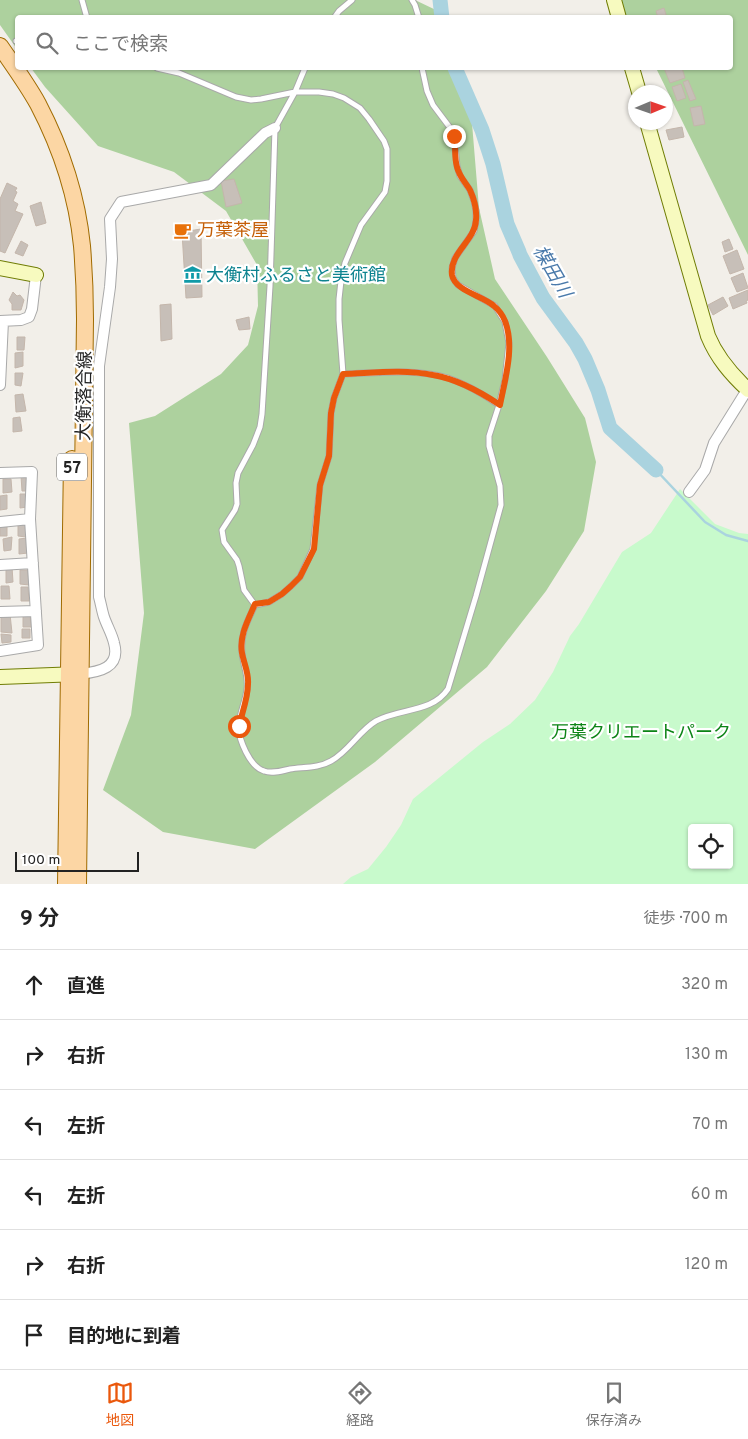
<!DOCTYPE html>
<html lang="ja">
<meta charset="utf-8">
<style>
:root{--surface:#fff;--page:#f6f6f6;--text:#222;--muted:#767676;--line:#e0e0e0;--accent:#ea580c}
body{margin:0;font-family:Overpass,"Noto Sans JP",sans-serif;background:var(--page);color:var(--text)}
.controls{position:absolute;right:15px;bottom:15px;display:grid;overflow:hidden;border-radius:5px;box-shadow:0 1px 4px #0004}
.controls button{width:45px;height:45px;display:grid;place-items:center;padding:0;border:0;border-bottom:1px solid var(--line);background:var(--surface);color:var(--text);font:25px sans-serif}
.compass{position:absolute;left:628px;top:85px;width:45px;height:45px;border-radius:50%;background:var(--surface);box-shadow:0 1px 4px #0004;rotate:88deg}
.scale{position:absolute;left:15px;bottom:12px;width:124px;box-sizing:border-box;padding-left:5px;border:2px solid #222;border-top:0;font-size:14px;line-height:18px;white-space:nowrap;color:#222;-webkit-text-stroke:4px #fff;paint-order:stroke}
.stop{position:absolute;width:15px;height:15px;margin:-11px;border:4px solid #ea580c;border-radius:50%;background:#fff}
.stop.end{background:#ea580c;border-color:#fff;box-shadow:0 1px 5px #0008}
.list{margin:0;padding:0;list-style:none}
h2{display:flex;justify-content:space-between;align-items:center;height:65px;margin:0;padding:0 20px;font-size:21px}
h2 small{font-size:16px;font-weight:400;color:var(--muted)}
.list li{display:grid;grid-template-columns:32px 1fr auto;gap:15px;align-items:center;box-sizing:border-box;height:70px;padding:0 20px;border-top:1px solid var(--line)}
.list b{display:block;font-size:19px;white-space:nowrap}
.list em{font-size:16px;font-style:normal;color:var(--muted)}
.icon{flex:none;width:28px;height:28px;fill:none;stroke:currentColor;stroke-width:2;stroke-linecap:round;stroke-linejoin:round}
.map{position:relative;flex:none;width:748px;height:884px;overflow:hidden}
.search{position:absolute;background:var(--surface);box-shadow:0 1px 4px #0004;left:15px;right:15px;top:15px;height:55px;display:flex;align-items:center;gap:12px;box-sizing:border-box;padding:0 18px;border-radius:5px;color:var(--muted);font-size:19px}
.sheet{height:485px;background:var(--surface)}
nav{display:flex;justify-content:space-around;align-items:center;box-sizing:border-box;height:70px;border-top:1px solid var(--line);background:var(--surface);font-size:14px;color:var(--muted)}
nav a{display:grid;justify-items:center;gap:2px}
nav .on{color:var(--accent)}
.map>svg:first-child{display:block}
</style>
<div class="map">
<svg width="748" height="884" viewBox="0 0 748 884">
<rect width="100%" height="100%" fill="#f2efe9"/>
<path fill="#add19e" d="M0 0H415L438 11 443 17 18 18 17 49 0 25Z
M616 0H748V255L656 68H730V18L628 17Z
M31 68H463L470 99 479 208 495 279 547 357 585 418 596 462 584 531 546 591 487 667 375 762 255 849 163 832 103 790 131 715 144 613 129 423 155 416 221 374 248 345 258 306 257 265 226 211 174 172 98 146 45 87Z"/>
<path fill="#c8facc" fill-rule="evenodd" d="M680 489 715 524 739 533 748 534V884H343L351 877 368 869 386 847 401 825 413 799 483 742 510 724 535 700 553 672 570 636 579 624 622 552 651 533ZM692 828H729V865H692Z"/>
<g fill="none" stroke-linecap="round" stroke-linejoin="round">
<path stroke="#aad3df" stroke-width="2.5" d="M656 470 705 522 726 535 748 541"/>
<path stroke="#aad3df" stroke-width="15" d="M440 0 442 18
M455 68 482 130 493 164 507 224 519 252 520 255 543 298 576 343 585 359 598 390 610 428 656 470"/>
</g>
<path fill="#c7bfb8" stroke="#c4b6ab" d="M664 8 667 18H658L656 11Z
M664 68H682L685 78 670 83Z
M688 80 696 99 690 101 683 82Z
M681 84 686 98 677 101 672 87Z
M701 106 705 124 694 126 690 108Z
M682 127 684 137 669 140 666 130Z
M234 179 242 203 226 207 221 181Z
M7 183 17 188 15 191 17 192 13 201 18 204 15 211 23 214 5 253 0 251V199Z
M41 202 46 223 36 226 30 206Z
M201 229 202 297 186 298 182 232Z
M729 239 733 249 725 252 722 242Z
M21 241 28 245 23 256 15 253Z
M737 250 744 269 730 274 723 256Z
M743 273 748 288 737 292 731 278Z
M748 290V300L746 301 747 303 733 309 729 298Z
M13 292 17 296 20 295 24 300 21 310H12V304L9 300Z
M723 297 728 306 713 315 708 305Z
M171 304 172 339 161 341 160 305Z
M249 317 250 329 239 330 236 320Z
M17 337H25L24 350H17Z
M23 352V366L15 368V353Z
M15 373H23L21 386 15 385Z
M23 394 26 411 16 412 15 395Z
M20 417 22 431 13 432V418Z
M21 476H29V491H22Z
M3 479H11L12 492 3 493Z
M20 494H28L27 507 20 508Z
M7 495V509L0 510V496Z
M7 523V536H0V524Z
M18 523H26V537L18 536Z
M12 537 11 550 4 551 3 539Z
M27 538 28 553 19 554V539Z
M6 567H12L13 582 6 583Z
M20 570H28L29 585 20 584Z
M1 586H9L10 599H1Z
M21 587H28L29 601H21Z
M1 614H10L12 633 1 632Z
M23 615H30L31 627H23Z
M22 629H30V638H22Z
M1 634 11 635V642L2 643Z"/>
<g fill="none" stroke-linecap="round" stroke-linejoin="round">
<defs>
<path id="lane" d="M82 0 87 18
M412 0 415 5 419 18
M334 18 339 11 352 0
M16 41H18
M157 68 179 73 236 97 251 100 261 99 295 92H319L333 94 344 98 360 108 369 119 384 141 387 149V181L385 192 361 225 345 263 341 281 339 299V320L343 374 334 398 331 413 329 456 320 485 313 549 300 577 291 586 282 594 269 602 255 605
M343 374C378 373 414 368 448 378 466 384 483 394 499 405
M255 605C248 620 240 634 242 652 243 665 249 676 247 689 246 701 239 714 239 726 238 739 250 767 264 771 272 774 282 771 290 769 304 767 319 768 331 761 349 751 359 731 376 721 400 708 432 713 448 689L476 596 501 505 500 486 489 446V436L499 405 505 380 509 343 505 322 495 306 458 285 453 278 452 268 455 258 474 231 476 221V211L474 201 470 190 460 176 457 166 454 136 451 129 433 105 427 91 422 68
M255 605 244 590 239 566 237 560 224 542 222 530 235 510 237 504 236 483 238 473 253 445 260 427 262 414 270 286 275 128 295 92 305 68"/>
<path id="street" d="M0 321 21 320 29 317 32 309 36 275
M0 385 3 321
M0 473 32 472 30 519 38 645 0 651
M689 492 705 470 714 443 747 390
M0 522 30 519
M0 565 33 563
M0 612 36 611
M80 674C99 672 121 668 114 643 112 634 107 626 104 617 102 611 101 604 99 597V366L110 287 112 259 110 219 121 202 211 185 265 133 275 128"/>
<path id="secondary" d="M614 0 619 18
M632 68 639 92
M647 122 708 336C717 358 731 374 748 390
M0 268 36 275
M0 677 79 674"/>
<path id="primary" d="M0 46C13 65 27 84 38 104 61 148 77 196 82 246 84 270 85 295 85 319L78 884
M66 884 72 459"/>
</defs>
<use href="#lane" stroke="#a9a9a9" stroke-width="7"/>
<use href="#street" stroke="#a9a9a9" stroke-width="12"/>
<use href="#secondary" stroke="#707d05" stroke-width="16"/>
<use href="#primary" stroke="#a06b00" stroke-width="18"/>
<use href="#lane" stroke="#fff" stroke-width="5"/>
<use href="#street" stroke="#fff" stroke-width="10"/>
<use href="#secondary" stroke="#f7fabf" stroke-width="14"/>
<use href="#primary" stroke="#fcd6a4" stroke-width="16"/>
</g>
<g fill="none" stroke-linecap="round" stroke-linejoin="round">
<path stroke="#ea580c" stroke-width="6" d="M239 726C242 713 248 698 248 684 249 673 244 664 242 653 239 636 248 620 255 604L269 602 282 594 291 586 300 577 314 549 320 485 329 456 331 413 334 398 343 374C373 373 403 369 433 375 457 379 479 391 500 405 505 379 515 347 505 321 503 316 499 310 494 306 483 296 455 291 452 275 449 253 475 241 476 220 477 210 474 199 470 190 465 182 459 176 457 167 454 157 456 146 454 136"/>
</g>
<defs>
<symbol id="cafe-bare" viewBox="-9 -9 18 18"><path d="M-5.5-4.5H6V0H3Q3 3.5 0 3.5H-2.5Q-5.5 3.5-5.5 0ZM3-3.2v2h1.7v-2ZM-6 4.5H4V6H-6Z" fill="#e8710a" stroke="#fff" stroke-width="2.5" paint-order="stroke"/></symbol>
<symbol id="museum-bare" viewBox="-9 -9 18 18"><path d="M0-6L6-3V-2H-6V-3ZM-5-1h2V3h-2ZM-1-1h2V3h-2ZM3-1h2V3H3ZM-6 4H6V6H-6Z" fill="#0f9aa8" stroke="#fff" stroke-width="2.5" paint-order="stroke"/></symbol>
</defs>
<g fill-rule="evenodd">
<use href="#cafe-bare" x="170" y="218" width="25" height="25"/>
<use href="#museum-bare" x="180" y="262" width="25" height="25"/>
</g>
<g text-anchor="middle" stroke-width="4.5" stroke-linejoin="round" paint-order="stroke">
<rect fill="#fff" stroke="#646464" stroke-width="1" x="57" y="453.5" width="30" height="27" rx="4"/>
<g font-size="16" font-weight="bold" fill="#222">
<text x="72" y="473">57</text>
</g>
<g font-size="18" fill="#c56008" stroke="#fff" text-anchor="start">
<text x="197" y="236">万葉茶屋</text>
</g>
<g font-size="18" fill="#0d838f" stroke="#fff" text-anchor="start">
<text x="206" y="281">大衡村ふるさと美術館</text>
</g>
<g font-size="18" fill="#222" stroke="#fff">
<text transform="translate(84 396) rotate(-89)" y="6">大衡落合線</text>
</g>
<g font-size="18" fill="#0c8416" stroke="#fff">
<text x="641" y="738">万葉クリエートパーク</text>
</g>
<g font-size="19" font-style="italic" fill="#4a7aab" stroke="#fff">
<text transform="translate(553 271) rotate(60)" y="7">楳田川</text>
</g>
</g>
</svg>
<div class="controls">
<button><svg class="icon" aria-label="locate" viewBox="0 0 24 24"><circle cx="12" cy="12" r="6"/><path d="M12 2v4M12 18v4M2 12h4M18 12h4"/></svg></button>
</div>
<svg class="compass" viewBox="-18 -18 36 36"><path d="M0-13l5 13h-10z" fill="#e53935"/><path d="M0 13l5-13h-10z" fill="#767676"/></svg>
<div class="scale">100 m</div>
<div class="stop" style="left:239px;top:726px"></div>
<div class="stop end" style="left:454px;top:136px"></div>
<div class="search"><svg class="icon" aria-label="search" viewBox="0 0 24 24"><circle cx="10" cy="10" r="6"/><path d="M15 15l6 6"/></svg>ここで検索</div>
</div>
<section class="sheet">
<h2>9 分<small>徒歩 · 700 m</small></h2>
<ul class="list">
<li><svg class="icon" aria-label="ahead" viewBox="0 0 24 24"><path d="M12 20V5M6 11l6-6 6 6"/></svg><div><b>直進</b></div><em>320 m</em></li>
<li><svg class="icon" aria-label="right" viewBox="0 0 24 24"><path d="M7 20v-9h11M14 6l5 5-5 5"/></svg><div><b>右折</b></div><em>130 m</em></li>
<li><svg class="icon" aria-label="left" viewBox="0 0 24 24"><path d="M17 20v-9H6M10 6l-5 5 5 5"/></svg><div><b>左折</b></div><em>70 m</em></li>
<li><svg class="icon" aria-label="left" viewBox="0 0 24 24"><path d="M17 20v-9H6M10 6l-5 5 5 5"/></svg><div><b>左折</b></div><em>60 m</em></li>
<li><svg class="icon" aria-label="right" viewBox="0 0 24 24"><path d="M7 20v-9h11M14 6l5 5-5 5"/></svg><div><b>右折</b></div><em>120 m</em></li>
<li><svg class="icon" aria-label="arrive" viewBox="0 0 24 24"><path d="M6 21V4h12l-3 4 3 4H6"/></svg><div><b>目的地に到着</b></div></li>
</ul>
</section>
<nav>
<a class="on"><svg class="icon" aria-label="map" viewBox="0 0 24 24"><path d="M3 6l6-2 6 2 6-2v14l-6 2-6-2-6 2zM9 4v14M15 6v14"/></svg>地図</a>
<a><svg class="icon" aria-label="directions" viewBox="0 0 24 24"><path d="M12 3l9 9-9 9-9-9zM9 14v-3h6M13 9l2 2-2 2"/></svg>経路</a>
<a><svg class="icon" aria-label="saved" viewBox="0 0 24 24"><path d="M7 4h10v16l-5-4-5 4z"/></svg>保存済み</a>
</nav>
